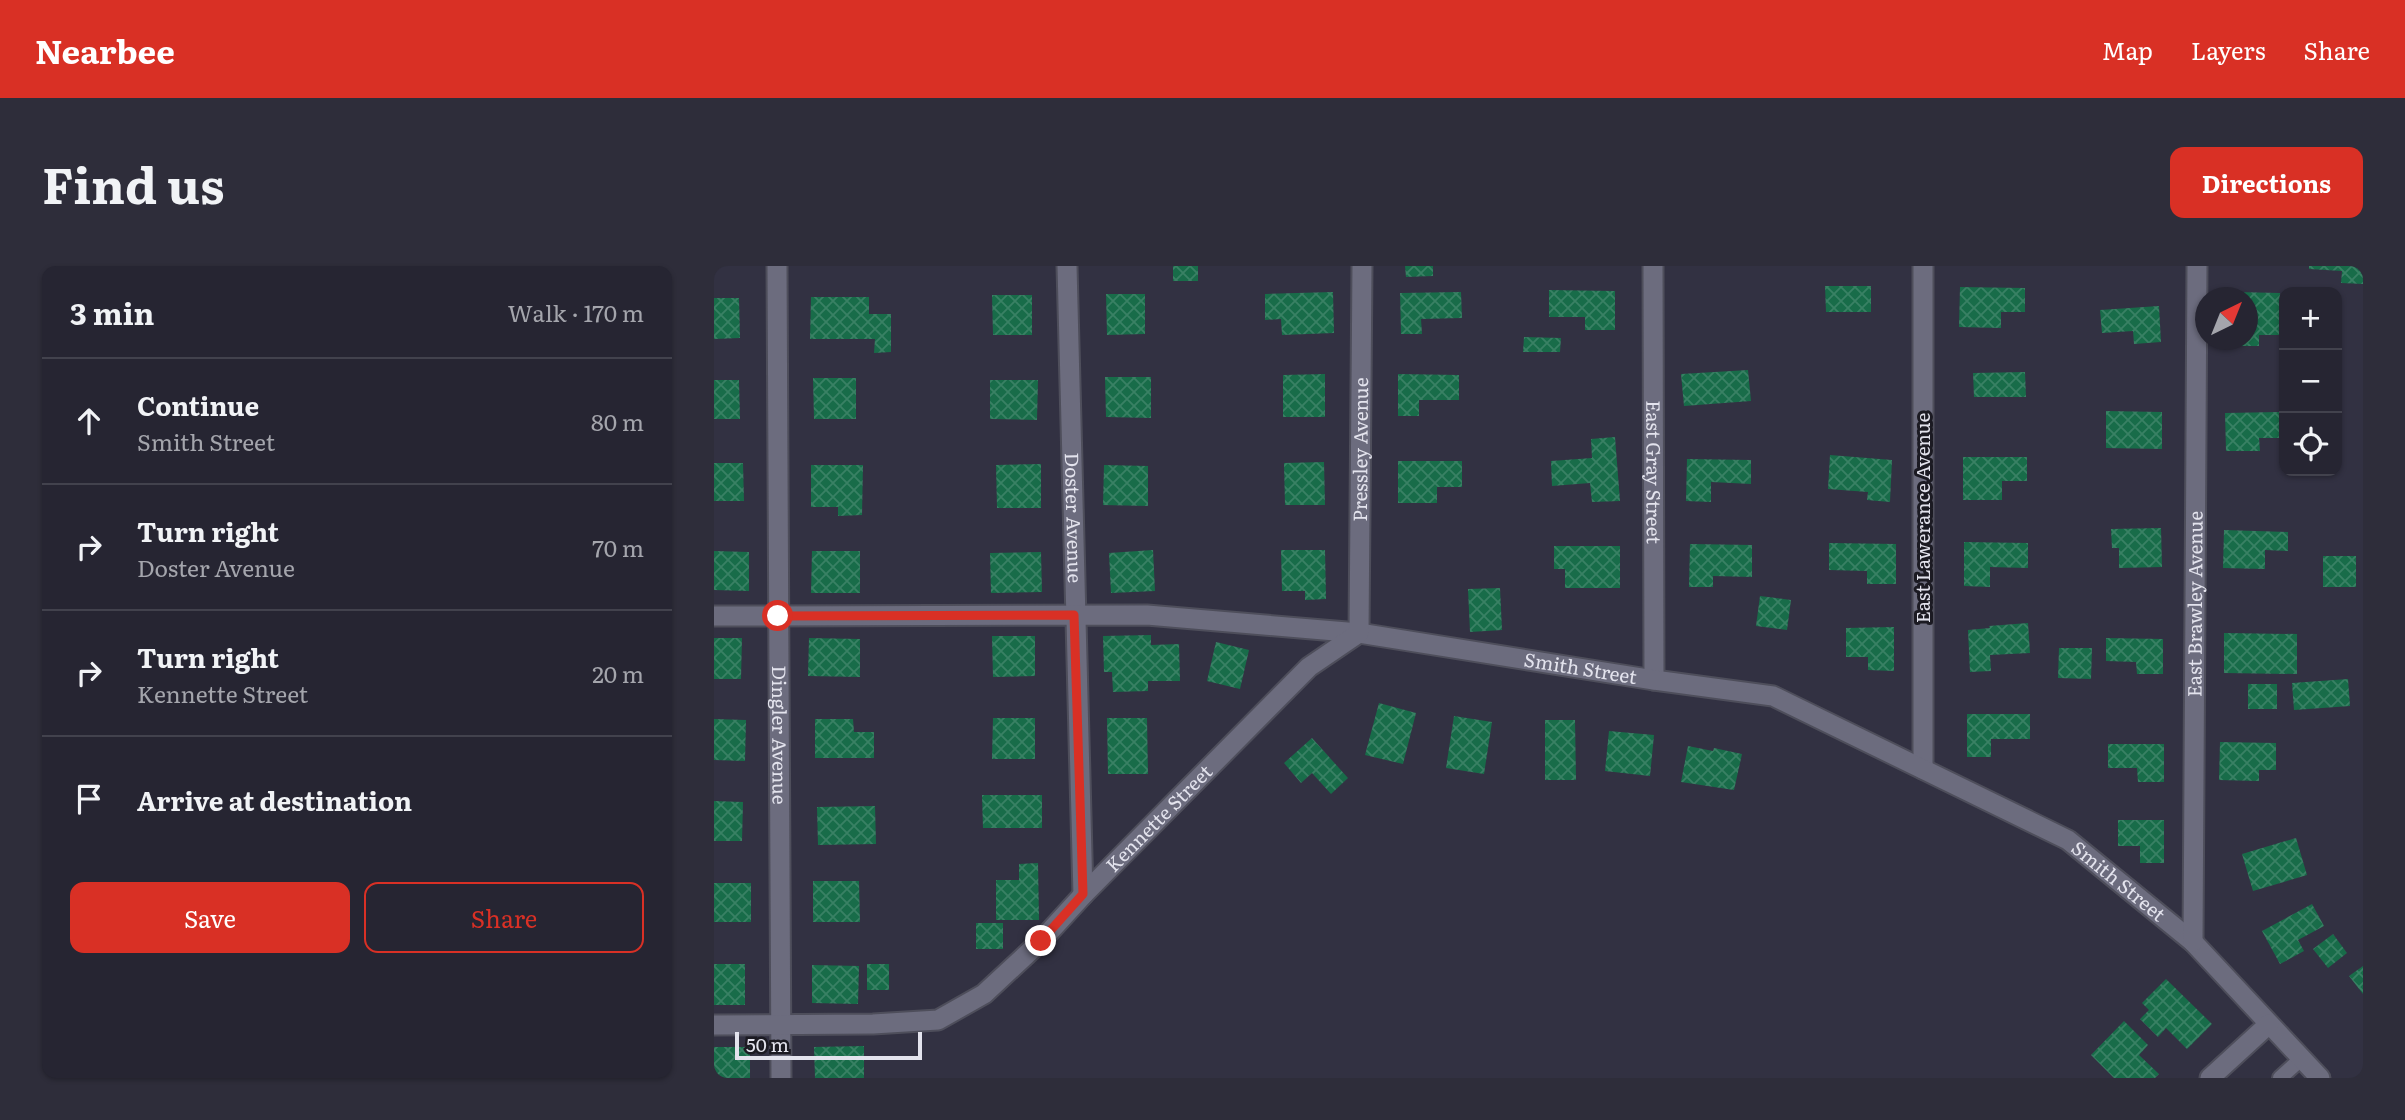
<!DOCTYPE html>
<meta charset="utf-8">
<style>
:root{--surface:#262532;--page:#2e2d3a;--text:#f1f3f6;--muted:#a4a5ac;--line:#42424d;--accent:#d93025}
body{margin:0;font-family:Literata,serif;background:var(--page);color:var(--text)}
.controls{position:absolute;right:21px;top:21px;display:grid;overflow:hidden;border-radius:14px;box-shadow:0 2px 5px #0004}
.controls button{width:63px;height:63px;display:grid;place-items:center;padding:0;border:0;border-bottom:2px solid var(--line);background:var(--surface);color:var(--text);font:35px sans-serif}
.compass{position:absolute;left:1481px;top:21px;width:63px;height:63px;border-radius:50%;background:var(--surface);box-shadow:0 2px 5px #0004;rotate:43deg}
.scale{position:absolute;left:21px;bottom:18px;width:187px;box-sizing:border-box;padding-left:7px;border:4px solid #e3e3ed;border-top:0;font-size:19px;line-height:24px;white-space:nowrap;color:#e3e3ed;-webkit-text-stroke:5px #1b1a22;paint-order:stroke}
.stop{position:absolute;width:21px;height:21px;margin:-16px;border:5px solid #d93025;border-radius:50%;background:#fff}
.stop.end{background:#d93025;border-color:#fff;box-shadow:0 2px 7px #0008}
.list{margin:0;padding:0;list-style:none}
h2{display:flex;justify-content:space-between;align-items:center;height:91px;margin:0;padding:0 28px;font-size:30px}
h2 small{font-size:23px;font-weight:400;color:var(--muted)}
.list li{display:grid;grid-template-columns:46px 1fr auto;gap:21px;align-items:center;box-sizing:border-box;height:126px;padding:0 28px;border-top:2px solid var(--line)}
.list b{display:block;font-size:26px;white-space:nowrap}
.list p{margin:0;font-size:23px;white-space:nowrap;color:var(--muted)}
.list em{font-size:23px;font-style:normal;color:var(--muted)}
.actions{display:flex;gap:14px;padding:21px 28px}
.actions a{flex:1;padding:16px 0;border:2px solid var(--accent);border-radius:14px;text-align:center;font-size:24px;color:var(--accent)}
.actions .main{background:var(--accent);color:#fff}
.icon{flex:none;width:38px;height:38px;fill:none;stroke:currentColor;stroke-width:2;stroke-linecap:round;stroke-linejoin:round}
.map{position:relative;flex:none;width:1649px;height:812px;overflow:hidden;border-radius:14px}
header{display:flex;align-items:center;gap:42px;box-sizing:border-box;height:98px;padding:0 35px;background:var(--accent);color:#fff}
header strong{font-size:33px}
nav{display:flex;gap:38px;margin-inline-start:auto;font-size:24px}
.intro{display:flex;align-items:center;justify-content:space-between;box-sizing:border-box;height:168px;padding:0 42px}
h1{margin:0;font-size:49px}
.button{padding:18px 32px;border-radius:14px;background:var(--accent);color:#fff;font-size:24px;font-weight:700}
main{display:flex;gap:42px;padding:0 42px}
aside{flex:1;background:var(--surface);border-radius:14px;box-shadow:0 2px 5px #0004}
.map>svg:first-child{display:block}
</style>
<header>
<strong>Nearbee</strong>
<nav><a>Map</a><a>Layers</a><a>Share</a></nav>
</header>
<div class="intro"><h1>Find us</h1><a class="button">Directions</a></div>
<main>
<aside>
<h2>3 min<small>Walk · 170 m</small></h2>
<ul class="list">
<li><svg class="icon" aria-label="ahead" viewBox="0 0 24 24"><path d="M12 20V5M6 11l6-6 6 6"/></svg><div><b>Continue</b><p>Smith Street</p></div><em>80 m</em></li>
<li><svg class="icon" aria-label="right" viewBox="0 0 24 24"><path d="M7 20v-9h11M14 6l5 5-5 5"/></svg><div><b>Turn right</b><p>Doster Avenue</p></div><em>70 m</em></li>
<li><svg class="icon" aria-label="right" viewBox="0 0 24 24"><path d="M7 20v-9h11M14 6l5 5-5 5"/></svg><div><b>Turn right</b><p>Kennette Street</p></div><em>20 m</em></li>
<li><svg class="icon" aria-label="arrive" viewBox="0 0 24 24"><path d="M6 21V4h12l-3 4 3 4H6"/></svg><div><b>Arrive at destination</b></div></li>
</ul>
<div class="actions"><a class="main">Save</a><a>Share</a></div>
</aside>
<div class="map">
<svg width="1649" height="812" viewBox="0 0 1649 812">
<defs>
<pattern id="building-cross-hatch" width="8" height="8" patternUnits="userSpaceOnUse" patternTransform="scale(1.75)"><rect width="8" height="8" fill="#186c49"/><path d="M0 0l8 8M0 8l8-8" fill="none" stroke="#398164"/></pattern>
</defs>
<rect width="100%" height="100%" fill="#323142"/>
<path fill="url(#building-cross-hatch)" d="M459 0H484V15H459Z
M691 0H719V10L692 11Z
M1595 0H1649V18L1627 17 1628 5 1595 3Z
M1111 20H1157V46H1112Z
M1246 21 1311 22V46H1287V62L1245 61Z
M835 24 901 25V64H871V51H835Z
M619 26 620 67 568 69 567 53 551 54V28Z
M747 26 748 52 707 53 708 68H687L686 27Z
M1521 26 1566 27 1565 69H1545V80H1508V74H1534V32H1521Z
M392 28H431V68L393 69Z
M278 29H318V69H279Z
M97 31H155V48H177V86L160 87 161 73H96Z
M0 32H25L26 72 0 73Z
M1445 40 1447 76 1420 78 1419 65 1388 67 1386 44Z
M810 71 847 72 846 86H809Z
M1034 104 1037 135 970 140 967 108Z
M1311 106 1312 131H1260L1259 107Z
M611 108V151H569V109Z
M684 108 745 109V134H705V150H684Z
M391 111H437V152L392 151Z
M99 112H142V153H100Z
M0 114H25L26 153H0Z
M276 114H324L323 154 276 153Z
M1392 145 1448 146V183L1392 182Z
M1565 146V172H1545L1546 185H1512L1511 147Z
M901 171 906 235 878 236 876 217 838 220 837 195 878 192 877 173Z
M1116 189 1178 194 1176 236 1153 234 1154 226 1114 223Z
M1249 191H1313V215H1288V234H1249Z
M973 193 1037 194V218L997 216V236L972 235Z
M684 195H748V221H723V237H684Z
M610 196 611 239H571L570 197Z
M0 197H29L30 235H0Z
M327 198V242H283L282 199Z
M97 199H149L148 249 124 250V241H97Z
M390 199 434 200V240L389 239Z
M1447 262 1448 301 1405 302V282H1398L1397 263Z
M1510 264 1574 266V285L1551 284V303L1509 302Z
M1250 276 1314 277V302L1276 301V321L1250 320Z
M1115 277 1182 278V318H1153V305L1115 304Z
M976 278 1038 279V311L999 310V321H975Z
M840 280H906V322H851V303H840Z
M439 284 441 325 397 327 395 287Z
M567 284H611L612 333 591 334V325H568Z
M0 285 35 286V325L0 324Z
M98 285H146V327H97Z
M327 286 328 326 277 327 276 287Z
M1609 290H1642V321H1609Z
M786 322 788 364 756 366 754 323Z
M1046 330 1077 334 1073 364 1042 360Z
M1314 357 1316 387 1276 389 1277 405 1256 406 1254 364 1276 362 1275 360Z
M1180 361V405L1154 404V391H1132V362Z
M1510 367 1583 368V408L1510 407Z
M437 369V379L465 378 466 415H434V425L399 426 398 406H390L389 370Z
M278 370H321V410L279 411Z
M0 372H28L27 413H0Z
M95 372 146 373V411L94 410Z
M1392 372 1449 373V408H1423L1422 396 1392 395Z
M502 376 535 384 526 423 493 415Z
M1345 382H1378L1377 413 1344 412Z
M1634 413 1636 440 1580 444 1578 417Z
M1534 418H1563V443H1534Z
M665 437 702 447 689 498 651 489Z
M1253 448H1316V473H1277V491H1253Z
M740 450 778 456 770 508 732 502Z
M279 452H321V493H278Z
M393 452H433L434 508H394Z
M0 453 32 454 31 495 0 494Z
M101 453H139L140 466H160V492H101Z
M831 454H861L862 514H831Z
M895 465 940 469 936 510 891 505Z
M598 472 634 512 617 528 598 507 587 517 570 497Z
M1506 476 1562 477V504H1545V515L1505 514Z
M1394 478H1450V516H1424L1423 502H1394Z
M974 480 999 485 1000 482 1028 488 1020 524 967 516Z
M268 529H328V562H269Z
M0 535 29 536 28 575H0Z
M161 540 162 578 104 579 103 541Z
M1404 554H1450V597H1426V580H1404Z
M1582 572 1593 609 1539 625 1528 588Z
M324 597 325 654H282V614H305V598Z
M99 615H145L146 656H99Z
M0 617H37V656H0Z
M1598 638 1610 660 1584 674 1590 685 1566 698 1548 665Z
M262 657H289V683H262Z
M1619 668 1633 687 1614 702 1599 683Z
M0 698H31V739H0Z
M153 698H175V724H153Z
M98 699 145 700 144 738 98 737Z
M1649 700V728L1635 710Z
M1452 713 1498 758 1473 783 1452 762 1444 771 1426 753 1435 744 1428 737Z
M1410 755 1434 779 1425 789 1445 808 1441 812H1400L1377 789Z
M150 780V812H101L100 781Z
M0 781H36V812H0Z"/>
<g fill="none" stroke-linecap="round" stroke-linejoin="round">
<defs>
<path id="service" d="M1566 812 1588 792"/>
<g id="minor">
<path id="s1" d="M63 0 67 812"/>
<path id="s2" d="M353 0 369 629"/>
<path id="s3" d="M939 0 940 414"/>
<path d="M1209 0V503"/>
<path id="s4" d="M0 350 433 349 645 367 940 414 1059 430 1354 574 1479 676 1606 812"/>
<path id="s5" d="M1479 676 1483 0"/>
<path id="s6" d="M0 759 159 758 224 754 270 728 327 675 369 629 595 401 645 367 648 0"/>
<path d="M1496 812 1555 758"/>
</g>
</defs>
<use href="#service" stroke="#4e4e5b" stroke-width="18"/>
<use href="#minor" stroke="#4e4e5b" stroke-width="23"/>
<use href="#service" stroke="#6c6c7e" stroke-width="14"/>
<use href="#minor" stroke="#6c6c7e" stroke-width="19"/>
</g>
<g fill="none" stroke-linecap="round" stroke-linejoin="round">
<path stroke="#d93025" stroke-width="9" d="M64 350 360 349 369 628 327 675"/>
</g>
<g text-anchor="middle" stroke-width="6" stroke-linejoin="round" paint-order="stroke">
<g font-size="19" fill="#e3e3ed" stroke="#1b1a22">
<text dy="7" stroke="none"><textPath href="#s6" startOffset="982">Pressley Avenue</textPath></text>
<text dy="7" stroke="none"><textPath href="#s3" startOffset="206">East Gray Street</textPath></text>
<text dy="7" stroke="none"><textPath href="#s2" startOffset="252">Doster Avenue</textPath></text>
<text transform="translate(1209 252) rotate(-90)" y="7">East Lawerance Avenue</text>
<text dy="7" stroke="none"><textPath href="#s5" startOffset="338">East Brawley Avenue</textPath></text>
<text dy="7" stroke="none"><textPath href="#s4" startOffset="870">Smith Street</textPath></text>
<text dy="7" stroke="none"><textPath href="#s1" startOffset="469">Dingler Avenue</textPath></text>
<text dy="7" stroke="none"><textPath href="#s6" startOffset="525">Kennette Street</textPath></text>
<text dy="7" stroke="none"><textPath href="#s4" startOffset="1458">Smith Street</textPath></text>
</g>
</g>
</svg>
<div class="controls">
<button>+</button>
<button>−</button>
<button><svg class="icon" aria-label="locate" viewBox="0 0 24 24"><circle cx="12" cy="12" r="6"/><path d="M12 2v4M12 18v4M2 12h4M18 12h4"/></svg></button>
</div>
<svg class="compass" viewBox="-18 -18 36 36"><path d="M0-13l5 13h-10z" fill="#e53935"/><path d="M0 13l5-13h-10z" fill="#a4a5ac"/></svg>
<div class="scale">50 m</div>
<div class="stop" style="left:64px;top:350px"></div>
<div class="stop end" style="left:327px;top:675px"></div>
</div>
</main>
